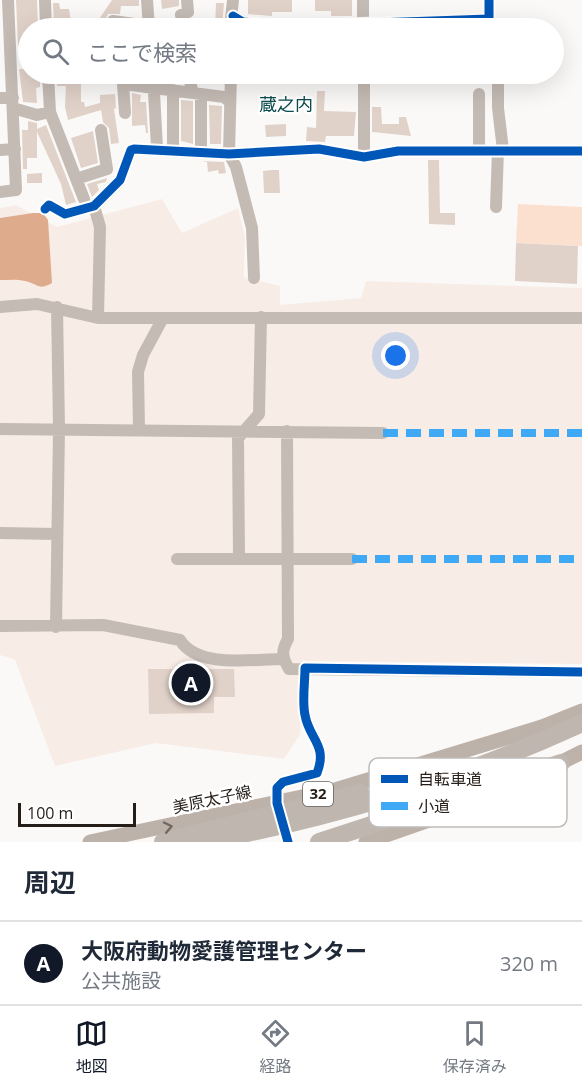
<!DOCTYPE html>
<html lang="ja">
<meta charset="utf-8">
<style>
:root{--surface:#fff;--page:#f6f6f7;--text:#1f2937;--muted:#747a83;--line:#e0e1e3;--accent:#111827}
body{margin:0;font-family:"Open Sans","Noto Sans JP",sans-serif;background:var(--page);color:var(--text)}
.scale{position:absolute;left:18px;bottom:15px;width:118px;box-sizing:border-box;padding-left:6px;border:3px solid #251d18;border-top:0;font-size:16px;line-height:21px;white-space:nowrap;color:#251d18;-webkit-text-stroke:4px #fff;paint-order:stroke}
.you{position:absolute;left:396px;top:356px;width:21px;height:21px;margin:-15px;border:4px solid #fff;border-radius:50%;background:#1a73e8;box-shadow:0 0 0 9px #1a73e833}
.badge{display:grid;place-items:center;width:39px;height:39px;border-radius:50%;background:var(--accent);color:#fff;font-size:20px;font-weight:700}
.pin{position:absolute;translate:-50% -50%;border:3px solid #fff;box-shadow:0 2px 6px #0006}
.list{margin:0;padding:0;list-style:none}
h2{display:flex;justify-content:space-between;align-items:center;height:78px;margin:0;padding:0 24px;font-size:26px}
h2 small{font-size:20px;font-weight:400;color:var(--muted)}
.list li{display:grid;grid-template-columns:39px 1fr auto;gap:18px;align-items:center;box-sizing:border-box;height:84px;padding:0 24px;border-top:2px solid var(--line)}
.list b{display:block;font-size:22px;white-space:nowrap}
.list p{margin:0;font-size:20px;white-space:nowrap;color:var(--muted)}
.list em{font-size:20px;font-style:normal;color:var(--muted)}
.icon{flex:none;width:33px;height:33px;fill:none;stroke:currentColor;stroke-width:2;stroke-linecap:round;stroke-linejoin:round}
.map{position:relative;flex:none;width:582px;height:842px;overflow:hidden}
.search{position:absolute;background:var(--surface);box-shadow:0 6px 24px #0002;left:18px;right:18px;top:18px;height:66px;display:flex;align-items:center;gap:15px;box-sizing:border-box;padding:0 21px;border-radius:33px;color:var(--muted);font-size:22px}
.sheet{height:162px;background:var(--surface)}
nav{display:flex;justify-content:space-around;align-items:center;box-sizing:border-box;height:84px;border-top:2px solid var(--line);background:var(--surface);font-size:16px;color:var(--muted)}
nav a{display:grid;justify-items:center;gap:3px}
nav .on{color:var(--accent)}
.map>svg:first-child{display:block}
</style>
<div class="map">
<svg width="582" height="842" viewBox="0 0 582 842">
<rect width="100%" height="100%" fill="#fbf9f7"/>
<path fill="#f8ece6" d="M162 199 182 233 238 208 245 237 244 277 280 286V305L361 298 366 281 582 288V664L302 661 300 735 284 759 156 743 55 766 15 660 0 655V208L16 205 57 227Z"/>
<path fill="#fce0cf" d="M518 204 582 207V246L516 243Z"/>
<path fill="#deac8d" d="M33 213H43L48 220 52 283C38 291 39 284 25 281 17 279 8 280 0 280V218Z"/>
<path fill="#e1d2c9" d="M16 0H37L38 28H28V44L18 45Z
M112 0H139V6H121L120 14H108L102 28H93Z
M161 0H179V6L162 9Z
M248 0H292V12H272V16L248 14Z
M315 0H352V16H331V11H315Z
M53 3H59L60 9H69L72 28H54Z
M216 3H224L222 28H215Z
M19 69H28V74H40V87L36 88 37 103 23 102Z
M56 74 81 78V102H84L85 107 100 103V95L115 94 116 108 114 109 119 143 111 144 109 128 103 122 101 110 68 120 65 107 66 86H57Z
M331 74H356V83H331Z
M317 91H325L324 111 356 112 354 136H326L325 142 306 141 307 127 316 128Z
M132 93 141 95 140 102H146L148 133H146L145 125 132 126Z
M181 100 193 101V144L181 141Z
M209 105 222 106 221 144H210Z
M372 107H381L382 124H399V117H406L411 136 372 132Z
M28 121 37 123V129L46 125 76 202 66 205 61 184 37 132V158H27V169H23L22 130H28Z
M286 124V136L266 137 265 125Z
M93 131 98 163 81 168 71 138Z
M428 160H439L440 213H455V225L429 224Z
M201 161 224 162 226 173 219 174 218 170 208 172 207 162Z
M272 170H279L280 193H264L263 171Z
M42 173V183H27V174Z
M107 178 106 182 97 184 99 190 92 197 87 184Z
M516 243 578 246 577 284 515 281Z
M148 669H234L235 697H214V713L149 714Z"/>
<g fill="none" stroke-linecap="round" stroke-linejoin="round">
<path stroke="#dbd8d6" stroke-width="12" stroke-dasharray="12 6" stroke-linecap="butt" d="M281 818 288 842"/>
<path stroke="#c5bbb5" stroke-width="12" d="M45 0 46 28
M147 0 149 28
M363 0V28
M233 16 243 22 290 26 489 19V0
M110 28 113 21 149 26
M184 28 181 15 188 12 187 0
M230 28 233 0
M48 74 50 112 84 199
M153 74 157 148
M188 74 193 93
M231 74 229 154 236 167 252 228 254 278
M364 74V157
M498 74V108L503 150
M173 90V149
M201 94V153
M479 94V150
M0 98H13
M13 108 37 115 50 112
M125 113 123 84 224 97 229 101
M0 150 15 149
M76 179 107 169 101 130
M0 192 16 190 8 0
M94 206 100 227 98 318
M496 207 498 150
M45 209 49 205 65 214 94 206 120 180 131 150 134 149 229 154 319 149 364 157 398 151H582
M0 307 37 304 98 318H582
M0 429 383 433
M139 430 138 372 143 355 163 318
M287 431 288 639C281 651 282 657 289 669L582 672
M0 533 57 534
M177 559H352
M239 559 238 438 259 414 261 317
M0 626 103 625 180 640C198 669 252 659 283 659
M56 627 59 429 57 307
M279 808 277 788 283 782 317 773C328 745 309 739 305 715 302 701 305 683 305 668"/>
<path stroke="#bdb2aa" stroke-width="15" d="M552 767 582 752
M90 842 335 790 542 727 582 711
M366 842 481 802 520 783"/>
<path stroke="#c0b6b0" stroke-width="18" d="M163 842 360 793
M202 842C332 818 461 779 582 723
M319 842 561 763"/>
<path stroke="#3fa9f5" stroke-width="8" stroke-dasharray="15 8" stroke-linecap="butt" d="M383 433H582
M352 559H582"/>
<defs>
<path id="cycleway" d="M233 16 243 22 290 26 489 19V0
M45 209 49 205 65 214 94 206 120 180 131 150 134 149 229 154 319 149 364 157 398 151H582
M288 842 277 803V788L283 782 317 773C328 745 309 739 305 715 302 701 305 683 305 668L582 672"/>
</defs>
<use href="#cycleway" stroke="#fff" stroke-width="13"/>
<use href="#cycleway" stroke="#0057b8" stroke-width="9"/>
</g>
<defs><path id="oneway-chevron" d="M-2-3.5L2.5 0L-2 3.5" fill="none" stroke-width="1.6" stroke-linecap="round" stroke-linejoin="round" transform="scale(1.5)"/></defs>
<use stroke="#716861" href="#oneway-chevron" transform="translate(168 827) rotate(-12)"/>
<g text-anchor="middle" stroke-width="5" stroke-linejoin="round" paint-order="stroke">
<rect fill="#fff" stroke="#66615d" stroke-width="1.5" x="303" y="782" width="30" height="24" rx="4.5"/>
<g font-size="15" font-weight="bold" fill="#251d18">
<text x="318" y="799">32</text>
</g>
<g font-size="16" fill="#251d18" stroke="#fff">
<text transform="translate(212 799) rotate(-12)" y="6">美原太子線</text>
</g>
<g font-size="18" fill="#0d4c50" stroke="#fff">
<text x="286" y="111">蔵之内</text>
</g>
</g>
<rect x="369" y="758" width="198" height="69" rx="9" fill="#fff" stroke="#bebbba" stroke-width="1.5"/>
<rect x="381" y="775" width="27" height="8" fill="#0057b8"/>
<rect x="381" y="802" width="27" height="8" fill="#3fa9f5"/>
<g font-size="16" fill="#251d18">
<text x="418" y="785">自転車道</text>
<text x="418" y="812">小道</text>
</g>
</svg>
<div class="scale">100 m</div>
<div class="you"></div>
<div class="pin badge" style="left:191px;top:683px">A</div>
<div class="search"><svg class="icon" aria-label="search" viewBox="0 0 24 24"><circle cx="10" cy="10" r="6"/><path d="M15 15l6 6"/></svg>ここで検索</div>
</div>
<section class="sheet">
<h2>周辺<small></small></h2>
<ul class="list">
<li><span class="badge">A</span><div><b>大阪府動物愛護管理センター</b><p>公共施設</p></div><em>320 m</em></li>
</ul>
</section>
<nav>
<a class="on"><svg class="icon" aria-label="map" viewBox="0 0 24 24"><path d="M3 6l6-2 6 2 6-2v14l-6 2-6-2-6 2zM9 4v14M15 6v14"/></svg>地図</a>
<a><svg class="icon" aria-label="directions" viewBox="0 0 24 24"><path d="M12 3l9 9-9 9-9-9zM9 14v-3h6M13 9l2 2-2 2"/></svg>経路</a>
<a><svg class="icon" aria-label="saved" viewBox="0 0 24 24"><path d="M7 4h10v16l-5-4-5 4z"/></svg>保存済み</a>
</nav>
